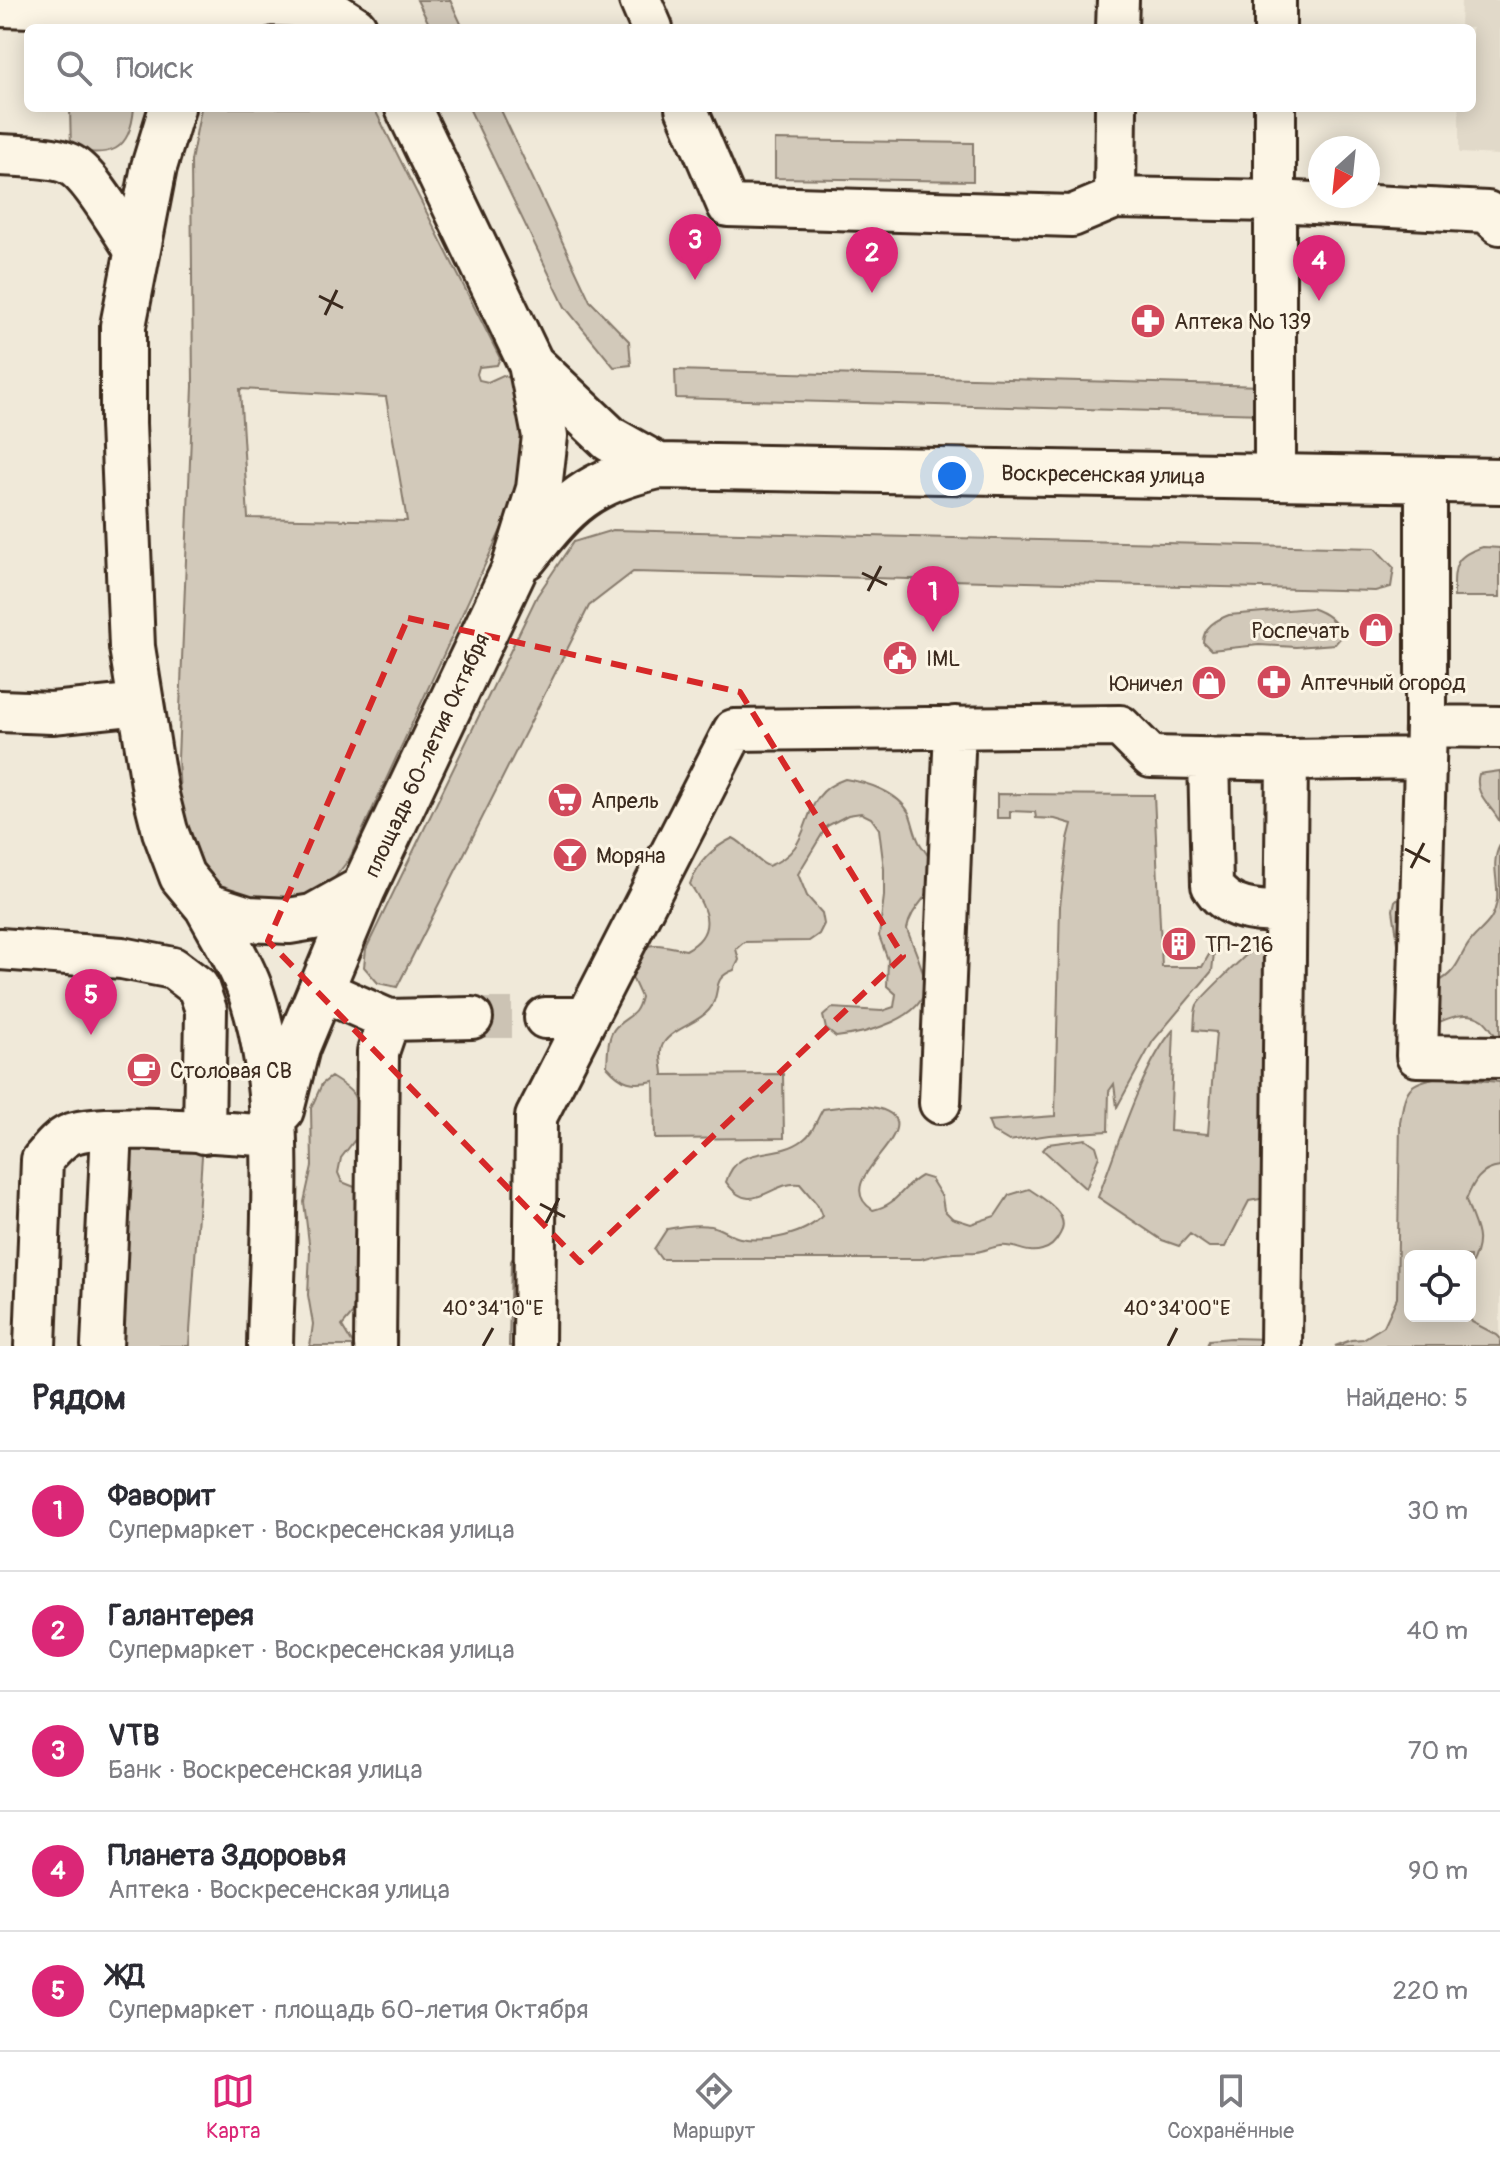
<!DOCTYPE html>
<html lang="ru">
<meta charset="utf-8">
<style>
:root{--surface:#fff;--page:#f7f7f7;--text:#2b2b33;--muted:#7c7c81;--line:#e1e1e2;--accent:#db2777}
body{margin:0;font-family:Pangolin,sans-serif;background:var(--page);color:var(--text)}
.controls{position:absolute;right:24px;bottom:24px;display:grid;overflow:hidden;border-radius:12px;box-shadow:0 4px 20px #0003}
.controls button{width:72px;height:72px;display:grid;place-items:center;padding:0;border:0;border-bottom:2px solid var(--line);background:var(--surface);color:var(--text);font:40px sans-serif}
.compass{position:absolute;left:1308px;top:136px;width:72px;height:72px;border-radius:50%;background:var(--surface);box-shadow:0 4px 20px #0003;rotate:207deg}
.you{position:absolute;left:952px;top:476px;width:28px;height:28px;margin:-20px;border:6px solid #fff;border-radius:50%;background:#1a73e8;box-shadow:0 0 0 12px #1a73e833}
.badge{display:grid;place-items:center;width:52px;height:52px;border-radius:50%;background:var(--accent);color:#fff;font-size:26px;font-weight:700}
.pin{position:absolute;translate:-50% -66px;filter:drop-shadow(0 2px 4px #0008)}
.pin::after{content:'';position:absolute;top:42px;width:28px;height:24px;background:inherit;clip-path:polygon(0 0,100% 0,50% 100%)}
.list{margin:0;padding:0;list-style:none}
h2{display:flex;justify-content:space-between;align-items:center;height:104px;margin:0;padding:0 32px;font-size:34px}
h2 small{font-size:26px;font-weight:400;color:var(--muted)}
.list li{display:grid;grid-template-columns:52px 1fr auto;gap:24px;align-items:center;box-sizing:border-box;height:120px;padding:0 32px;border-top:2px solid var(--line)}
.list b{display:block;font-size:30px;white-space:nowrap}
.list p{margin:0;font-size:26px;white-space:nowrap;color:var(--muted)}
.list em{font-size:26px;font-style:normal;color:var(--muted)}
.icon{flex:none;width:44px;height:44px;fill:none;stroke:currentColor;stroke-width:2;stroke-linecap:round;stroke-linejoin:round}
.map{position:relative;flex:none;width:1500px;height:1346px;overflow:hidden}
.search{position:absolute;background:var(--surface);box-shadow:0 4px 20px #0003;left:24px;right:24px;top:24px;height:88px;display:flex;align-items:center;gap:20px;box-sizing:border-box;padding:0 28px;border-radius:12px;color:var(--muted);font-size:30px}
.sheet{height:704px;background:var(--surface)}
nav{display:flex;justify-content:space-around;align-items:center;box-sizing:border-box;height:112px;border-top:2px solid var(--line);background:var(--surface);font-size:22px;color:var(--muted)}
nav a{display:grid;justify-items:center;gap:4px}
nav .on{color:var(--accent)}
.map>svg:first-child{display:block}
</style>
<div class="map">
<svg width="1500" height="1346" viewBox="0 0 1500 1346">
<rect width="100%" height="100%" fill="#f0e9d9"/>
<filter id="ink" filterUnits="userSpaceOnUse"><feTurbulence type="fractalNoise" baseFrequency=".0125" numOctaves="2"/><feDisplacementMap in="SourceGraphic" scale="16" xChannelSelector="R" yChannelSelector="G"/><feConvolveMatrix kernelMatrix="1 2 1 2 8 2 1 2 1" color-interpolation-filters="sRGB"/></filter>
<g filter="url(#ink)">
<path fill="#e1d9c9" d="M1461 0H1500V155L1459 153V108H1472V28H1460Z
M1444 1123H1500V1346H1353L1440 1344 1441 1316H1470V1256Z"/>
<path fill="#d2c9ba" stroke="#867a6c" stroke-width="2" fill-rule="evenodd" d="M417 0H450L463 28H431Z
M70 108H134C130 153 110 157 71 150Z
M201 108H374L500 358 497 365 479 367 477 374 479 380 488 382 503 375 510 378C536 423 521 473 506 519L350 858 325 890 277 907 208 886 181 812 178 759 193 386 191 161ZM240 389 386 397 407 521 248 518Z
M469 108H500L590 301 629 341 631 365 614 367 565 307Z
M775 140 973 143V181L775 178Z
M675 370 1264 386 1265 414 676 398Z
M613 530 1375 548 1394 568 1391 587 1375 591 633 572 589 606 397 987 378 983 364 967 366 949 537 596 573 542Z
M1483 547 1500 548V597H1454C1454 568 1452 556 1483 547Z
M1311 608C1326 613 1336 620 1342 636L1335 644 1296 647 1259 645 1211 650 1203 642C1203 627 1216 620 1229 615Z
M1500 771V822C1491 805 1473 794 1479 774Z
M845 779C866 782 898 792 909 813 913 822 914 832 919 842 926 854 938 865 933 881 928 899 911 907 907 929 913 947 922 963 925 982 929 1019 863 1034 836 1037L826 1029 823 1016 832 1008 882 1011 894 1007 896 994 887 986 888 960 879 936 884 896V869L879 829 871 818 861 813 848 815 827 826 798 874 807 896 822 913 824 924 819 934 809 941 744 942 736 949 739 960 734 970C709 979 723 993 709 1010 697 1024 673 1028 663 1044 658 1052 663 1066 663 1075L783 1074 784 1138 655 1139 654 1081C632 1086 622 1083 607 1066 608 1054 607 1036 616 1027 629 1014 636 1018 641 997L630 973 639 949C657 941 667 947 686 950 718 933 707 909 690 884 698 862 712 848 733 838 748 845 753 860 768 866 821 847 792 797 845 779Z
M997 794 1154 795 1162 967H1202L1215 944 1212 971 1153 1041 1117 1107 1114 1084 1109 1091 1108 1131 1049 1135 1009 1141 992 1131 988 1121 1055 1116 1060 906 1068 839 1072 824 1055 819 1036 818 1035 812 1010 811V818H997Z
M1500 845V1042C1494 1035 1490 1025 1483 1020 1467 1009 1447 1018 1431 1026L1399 1005 1396 984 1401 963 1393 910 1395 901 1402 894 1436 983C1462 970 1458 953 1475 936 1488 923 1494 919 1497 900 1499 880 1490 864 1500 845Z
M1256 946H1267L1269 1194 1260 1199 1249 1201 1225 1247H1209L1190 1234 1179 1246 1162 1240 1098 1197C1117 1149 1141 1067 1174 1029L1170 1131 1208 1134 1216 1032 1194 1030C1195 1022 1194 1012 1197 1005 1199 999 1248 953 1256 946Z
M331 1077C369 1100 351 1100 357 1137L341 1158 338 1173 342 1182 357 1188 355 1300 353 1313 342 1326 354 1346H310L313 1324 308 1295 310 1251 304 1202 312 1166 311 1108 322 1084Z
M1439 1077 1500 1082V1167C1480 1169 1473 1183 1466 1200 1475 1229 1486 1236 1470 1267V1256H1410V1316H1469L1472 1322 1497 1335 1500 1338V1346H1335L1351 1340 1363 1339 1384 1326 1397 1298 1400 1122C1406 1090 1405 1083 1439 1077Z
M847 1106C865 1105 909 1107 893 1136 882 1159 839 1188 873 1210 899 1204 901 1187 921 1176L931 1179 942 1197 944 1210 952 1218 971 1224 995 1216 1009 1195 1029 1189C1043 1198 1072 1215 1060 1234 1056 1242 1051 1248 1042 1250 1026 1255 1016 1244 1000 1246 992 1247 984 1251 976 1252 957 1253 939 1253 921 1259H661L654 1249 667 1229C681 1226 697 1224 711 1226 721 1228 730 1236 740 1238 766 1243 805 1235 822 1216L817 1204 800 1184C771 1180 752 1219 726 1182 738 1142 775 1161 803 1140 814 1132 816 1120 823 1109Z
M1086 1139 1096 1146 1099 1156 1086 1189 1043 1150 1048 1144Z
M131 1146 193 1147 202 1156 189 1346H123Z
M515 1255 529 1346H509L511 1261Z
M1231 1338 1269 1339 1284 1346H1207L1209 1340Z"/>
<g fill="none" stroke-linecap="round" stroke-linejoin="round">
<path stroke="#ccc3b4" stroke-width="40" stroke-dasharray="40 20" stroke-linecap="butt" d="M472 1018H545"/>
<defs>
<path id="minor" d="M640 0 652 28
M1275 0V28
M0 6 233 13
M1117 28 1118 0
M686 108 728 206 1072 216 1115 198 1275 201 1487 212 1500 224
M1275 108V477
M0 155C19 156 53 156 69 164 91 174 123 233 138 254
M1115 198 1116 108
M1426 480V726L1417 1056 1500 1057
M0 711 52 713 141 704
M1426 726 1500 727
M1209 758 1212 885C1226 911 1258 912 1285 912
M0 949 122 958 173 968 198 987 206 1010 204 1133
M319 989 389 1020 472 1018
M545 1018H585
M940 1103 955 727
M35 1346 42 1160C50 1151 58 1140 69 1135 95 1121 238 1134 275 1136
M102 1346 112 1129
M375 1346 378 1052 389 1020
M534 1346 536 1117 734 730 1120 726 1151 757 1287 760 1425 758
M1281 1346 1287 760"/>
<path id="major" d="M220 28 233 13 268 3 295 4 334 15 354 28
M172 108 154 167 123 326V424L132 647 155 791 165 831 182 876 207 906 248 919 289 921 313 917 363 889 513 572 539 489 545 436 531 364 408 108
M531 364 610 439 658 466
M525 557C569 501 587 483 658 466L1500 481
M207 906C221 932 239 960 249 987 287 1094 272 1234 270 1346
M281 1110 297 1047 363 889"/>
</defs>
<use href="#minor" stroke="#3b2a1e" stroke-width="46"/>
<use href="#major" stroke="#3b2a1e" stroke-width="50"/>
<use href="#minor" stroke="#fcf5e5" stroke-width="40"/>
<use href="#major" stroke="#fcf5e5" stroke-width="44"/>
</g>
</g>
<path fill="none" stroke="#d62828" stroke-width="6" stroke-dasharray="16 10" stroke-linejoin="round" d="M408 618 740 692 903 956 580 1262 268 941Z"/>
<path fill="none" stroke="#3b2a1e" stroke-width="3" d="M319 296 343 308M325 315 337 290M862 573 887 585M868 591 881 566M1405 849 1430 862M1411 868 1424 843M540 1204 565 1217M546 1223 559 1198M483 1346 493 1328M1168 1346 1177 1328"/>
<defs>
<symbol id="pharmacy-disc" viewBox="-11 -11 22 22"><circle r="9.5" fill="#d1495b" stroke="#fcf5e5"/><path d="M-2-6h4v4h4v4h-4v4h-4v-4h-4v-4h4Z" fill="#fff"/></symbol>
<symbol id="shop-disc" viewBox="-11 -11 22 22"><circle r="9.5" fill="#d1495b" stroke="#fcf5e5"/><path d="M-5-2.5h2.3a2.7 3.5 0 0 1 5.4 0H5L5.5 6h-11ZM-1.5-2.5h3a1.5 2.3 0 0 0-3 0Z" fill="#fff"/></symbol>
<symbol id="civic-disc" viewBox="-11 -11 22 22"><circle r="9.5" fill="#d1495b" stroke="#fcf5e5"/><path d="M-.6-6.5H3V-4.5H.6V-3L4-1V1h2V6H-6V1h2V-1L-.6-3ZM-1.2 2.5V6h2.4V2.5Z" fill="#fff"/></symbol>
<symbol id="supermarket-disc" viewBox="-11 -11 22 22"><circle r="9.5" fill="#d1495b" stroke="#fcf5e5"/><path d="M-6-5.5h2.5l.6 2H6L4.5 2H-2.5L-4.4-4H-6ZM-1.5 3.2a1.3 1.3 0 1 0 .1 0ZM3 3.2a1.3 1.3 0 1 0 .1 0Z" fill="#fff"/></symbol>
<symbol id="bar-disc" viewBox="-11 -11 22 22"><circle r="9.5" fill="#d1495b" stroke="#fcf5e5"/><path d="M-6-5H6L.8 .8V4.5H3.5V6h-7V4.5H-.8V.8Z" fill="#fff"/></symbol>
<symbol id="building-disc" viewBox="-11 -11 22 22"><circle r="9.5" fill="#d1495b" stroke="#fcf5e5"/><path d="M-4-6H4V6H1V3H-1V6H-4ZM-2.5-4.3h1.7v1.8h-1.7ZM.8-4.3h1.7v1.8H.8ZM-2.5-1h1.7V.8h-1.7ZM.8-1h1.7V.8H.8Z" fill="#fff"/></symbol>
<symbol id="cafe-disc" viewBox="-11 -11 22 22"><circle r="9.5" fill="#d1495b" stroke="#fcf5e5"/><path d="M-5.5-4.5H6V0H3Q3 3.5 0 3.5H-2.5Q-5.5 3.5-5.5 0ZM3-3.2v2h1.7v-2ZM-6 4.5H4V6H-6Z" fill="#fff"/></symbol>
</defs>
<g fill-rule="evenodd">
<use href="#pharmacy-disc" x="1128" y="301" width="40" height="40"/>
<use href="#shop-disc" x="1356" y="610" width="40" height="40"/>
<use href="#civic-disc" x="880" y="638" width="40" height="40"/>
<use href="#pharmacy-disc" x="1254" y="662" width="40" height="40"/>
<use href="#shop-disc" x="1189" y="663" width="40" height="40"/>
<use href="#supermarket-disc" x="545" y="780" width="40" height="40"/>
<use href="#bar-disc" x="550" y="835" width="40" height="40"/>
<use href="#building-disc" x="1159" y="924" width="40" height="40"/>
<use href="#cafe-disc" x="124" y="1050" width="40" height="40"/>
</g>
<g text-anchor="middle" stroke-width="6" stroke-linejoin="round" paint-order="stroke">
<g font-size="22" fill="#3b2a1e" stroke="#fcf5e5" text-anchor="start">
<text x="1174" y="329">Аптека № 139</text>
<text x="1350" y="638" text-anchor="end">Роспечать</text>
<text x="926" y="666">IML</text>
<text x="1300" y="690">Аптечный огород</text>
<text x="1183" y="691" text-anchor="end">Юничел</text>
<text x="591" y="808">Апрель</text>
<text x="596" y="863">Моряна</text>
<text x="1205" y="952">ТП-216</text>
<text x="170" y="1078">Столовая СВ</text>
</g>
<g font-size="22" fill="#3b2a1e" stroke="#fcf5e5">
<text transform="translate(1103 474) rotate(1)" y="8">Воскресенская улица</text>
<text transform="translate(426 755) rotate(-65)" y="8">площадь 60-летия Октября</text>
</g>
</g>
<g font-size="20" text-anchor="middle" fill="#3b2a1e" stroke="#fcf5e5" stroke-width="6" stroke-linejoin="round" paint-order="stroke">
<text x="493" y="1315">40°34'10"E</text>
<text x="1177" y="1315">40°34'00"E</text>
</g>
</svg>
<div class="controls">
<button><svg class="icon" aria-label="locate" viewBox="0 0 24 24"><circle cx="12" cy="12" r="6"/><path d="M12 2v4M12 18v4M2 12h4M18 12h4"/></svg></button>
</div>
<svg class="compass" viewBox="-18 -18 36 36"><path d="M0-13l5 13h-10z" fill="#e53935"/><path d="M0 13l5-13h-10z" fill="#7c7c81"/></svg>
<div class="you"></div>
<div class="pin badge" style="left:933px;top:632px">1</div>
<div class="pin badge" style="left:872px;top:293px">2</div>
<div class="pin badge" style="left:695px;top:280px">3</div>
<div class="pin badge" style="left:1319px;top:301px">4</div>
<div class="pin badge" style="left:91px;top:1035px">5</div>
<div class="search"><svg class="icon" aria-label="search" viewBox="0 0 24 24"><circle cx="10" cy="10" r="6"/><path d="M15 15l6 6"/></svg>Поиск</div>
</div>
<section class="sheet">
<h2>Рядом<small>Найдено: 5</small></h2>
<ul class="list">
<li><span class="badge">1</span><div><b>Фаворит</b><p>Супермаркет · Воскресенская улица</p></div><em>30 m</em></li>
<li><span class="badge">2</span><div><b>Галантерея</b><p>Супермаркет · Воскресенская улица</p></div><em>40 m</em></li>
<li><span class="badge">3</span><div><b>VTB</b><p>Банк · Воскресенская улица</p></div><em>70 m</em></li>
<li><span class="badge">4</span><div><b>Планета Здоровья</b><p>Аптека · Воскресенская улица</p></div><em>90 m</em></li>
<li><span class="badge">5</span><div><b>ЖД</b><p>Супермаркет · площадь 60-летия Октября</p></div><em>220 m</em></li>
</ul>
</section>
<nav>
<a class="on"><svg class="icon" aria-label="map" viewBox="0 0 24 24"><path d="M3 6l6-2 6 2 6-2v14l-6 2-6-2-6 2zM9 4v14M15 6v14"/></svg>Карта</a>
<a><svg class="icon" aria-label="directions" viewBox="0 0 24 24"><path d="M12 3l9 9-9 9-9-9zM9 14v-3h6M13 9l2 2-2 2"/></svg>Маршрут</a>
<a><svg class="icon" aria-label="saved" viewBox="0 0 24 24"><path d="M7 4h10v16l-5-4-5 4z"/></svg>Сохранённые</a>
</nav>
